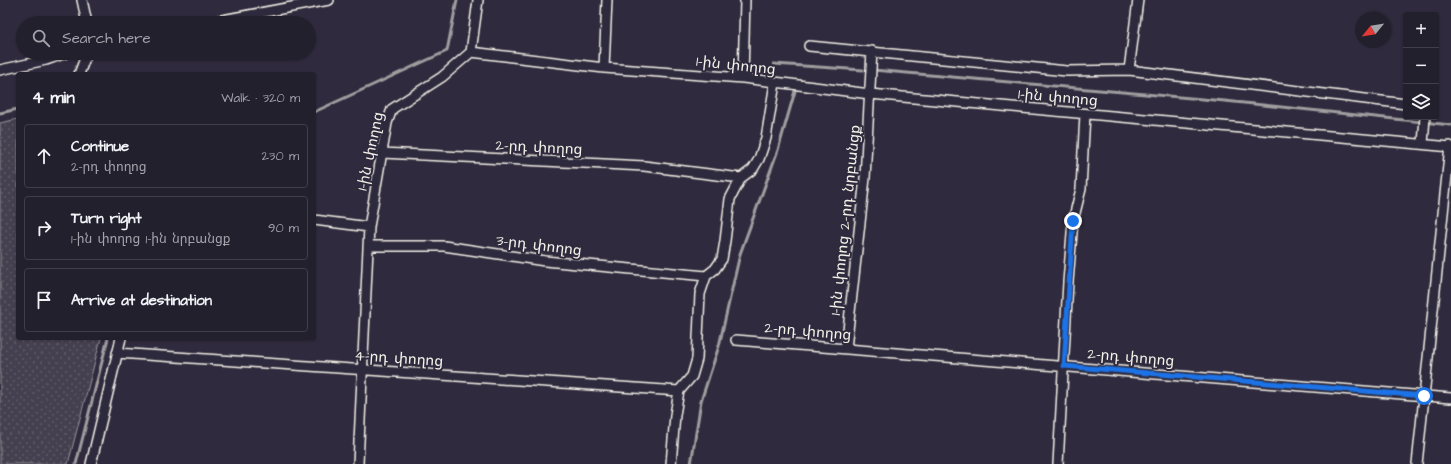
<!DOCTYPE html>
<meta charset="utf-8">
<style>
:root{--surface:#23202e;--page:#2b2836;--text:#f1f3f6;--muted:#a3a3aa;--line:#403e4a}
body{margin:0;font-family:"Architects Daughter","Noto Sans Armenian",sans-serif;background:var(--page);color:var(--text)}
.controls{position:absolute;right:12px;top:12px;display:grid;overflow:hidden;border-radius:4px;box-shadow:0 1px 3px #0004}
.controls button{width:36px;height:36px;display:grid;place-items:center;padding:0;border:0;border-bottom:1px solid var(--line);background:var(--surface);color:var(--text);font:20px sans-serif}
.compass{position:absolute;left:1355px;top:12px;width:36px;height:36px;border-radius:50%;background:var(--surface);box-shadow:0 1px 3px #0004;rotate:240deg}
.stop{position:absolute;width:12px;height:12px;margin:-9px;border:3px solid #1a73e8;border-radius:50%;background:#fff}
.stop.end{background:#1a73e8;border-color:#fff;box-shadow:0 1px 4px #0008}
.list{margin:0;padding:0;list-style:none}
h2{display:flex;justify-content:space-between;align-items:center;height:52px;margin:0;padding:0 16px;font-size:17px}
h2 small{font-size:13px;font-weight:400;color:var(--muted)}
.list li{display:grid;grid-template-columns:26px 1fr auto;gap:12px;align-items:center;box-sizing:border-box;height:64px;margin:0 8px 8px;padding:0 8px;border:1px solid var(--line);border-radius:4px}
.list b{display:block;font-size:15px;white-space:nowrap}
.list p{margin:0;font-size:13px;white-space:nowrap;color:var(--muted)}
.list em{font-size:13px;font-style:normal;color:var(--muted)}
.icon{flex:none;width:22px;height:22px;fill:none;stroke:currentColor;stroke-width:2;stroke-linecap:round;stroke-linejoin:round}
.map{position:relative;flex:none;width:1451px;height:464px;overflow:hidden}
.search{position:absolute;background:var(--surface);box-shadow:0 1px 3px #0004;left:16px;top:16px;width:300px;height:44px;display:flex;align-items:center;gap:10px;box-sizing:border-box;padding:0 14px;border-radius:22px;color:var(--muted);font-size:15px}
.panel{position:absolute;background:var(--surface);box-shadow:0 1px 3px #0004;left:16px;top:72px;width:300px;height:268px;border-radius:4px}
.map>svg:first-child{display:block}
</style>
<div class="map">
<svg width="1451" height="464" viewBox="0 0 1451 464">
<defs>
<pattern id="grass-dots" width="8" height="8" patternUnits="userSpaceOnUse"><rect width="8" height="8" fill="#454050"/><path d="M2 2h.1M6 6h.1" fill="none" stroke="#605c69" stroke-width="1.8" stroke-linecap="round"/></pattern>
</defs>
<rect width="100%" height="100%" fill="#2f2a3d"/>
<filter id="ink" filterUnits="userSpaceOnUse"><feTurbulence type="fractalNoise" baseFrequency=".025" numOctaves="2"/><feDisplacementMap in="SourceGraphic" scale="8" xChannelSelector="R" yChannelSelector="G"/><feConvolveMatrix kernelMatrix="1 2 1 2 8 2 1 2 1" color-interpolation-filters="sRGB"/></filter>
<g filter="url(#ink)">
<path fill="url(#grass-dots)" stroke="#9c989c" d="M18 119V338H101L68 464H0V123Z"/>
<g fill="none" stroke-linecap="round" stroke-linejoin="round">
<path stroke="#a19ea0" stroke-width="3" d="M774 64 863 70
M873 70 1225 101 1451 125
M314 112 447 51 457 0
M0 113 18 109
M76 464 108 338
M691 464 701 401 719 346 740 254 778 150 795 91"/>
<defs>
<path id="minor" d="M82 0 87 23
M206 23 329 0
M809 46 1067 71 1129 70 1406 104
M471 52 478 0
M604 68 607 0
M0 70 46 60 66 53
M1129 70 1138 0
M79 74 87 53
M743 78 745 0
M1423 144 1425 117
M382 153 644 166 741 178
M314 220 369 227
M369 246H444L545 261 706 276
M736 340 1451 398
M846 348 865 178 872 51
M117 353 679 391
M91 464 121 338
M358 464 369 227 387 123 392 109 442 77 471 52 604 68 743 78 870 94 1451 147
M671 464 675 415 679 391 692 376 697 359 700 294 706 276 715 269 722 259 725 241 730 199 741 178 753 169 759 159 766 138 775 83
M1058 464 1068 282 1073 221 1081 189 1085 114
M1417 464 1450 146"/>
</defs>
<use href="#minor" stroke="#f4f1e8" stroke-width="12"/>
<use href="#minor" stroke="#2f2a3d" stroke-width="9"/>
</g>
</g>
<g fill="none" stroke-linecap="round" stroke-linejoin="round" filter="url(#ink)">
<path stroke="#1a73e8" stroke-width="5" d="M1073 221 1064 366 1424 396"/>
</g>
<g text-anchor="middle" stroke-width="4" stroke-linejoin="round" paint-order="stroke">
<g font-size="15" fill="#f4f1e8" stroke="#2f2a3d">
<text transform="translate(736 65) rotate(6)" y="5">1-ին փողոց</text>
<text transform="translate(1058 97) rotate(5)" y="5">1-ին փողոց</text>
<text transform="translate(539 147) rotate(3)" y="5">2-րդ փողոց</text>
<text transform="translate(370 151) rotate(-78)" y="5">1-ին փողոց</text>
<text transform="translate(845 220) rotate(-84)" y="5">1-ին փողոց 2-րդ նրբանցք</text>
<text transform="translate(539 245) rotate(7)" y="5">3-րդ փողոց</text>
<text transform="translate(808 331) rotate(5)" y="5">2-րդ փողոց</text>
<text transform="translate(1131 357) rotate(5)" y="5">2-րդ փողոց</text>
<text transform="translate(399 358) rotate(4)" y="5">4-րդ փողոց</text>
</g>
</g>
</svg>
<div class="controls">
<button>+</button>
<button>−</button>
<button><svg class="icon" aria-label="layers" viewBox="0 0 24 24"><path d="M12 4l9 5-9 5-9-5zM3 14l9 5 9-5"/></svg></button>
</div>
<svg class="compass" viewBox="-18 -18 36 36"><path d="M0-13l5 13h-10z" fill="#e53935"/><path d="M0 13l5-13h-10z" fill="#a3a3aa"/></svg>
<div class="stop" style="left:1424px;top:396px"></div>
<div class="stop end" style="left:1073px;top:221px"></div>
<div class="search"><svg class="icon" aria-label="search" viewBox="0 0 24 24"><circle cx="10" cy="10" r="6"/><path d="M15 15l6 6"/></svg>Search here</div>
<section class="panel">
<h2>4 min<small>Walk · 320 m</small></h2>
<ul class="list">
<li><svg class="icon" aria-label="ahead" viewBox="0 0 24 24"><path d="M12 20V5M6 11l6-6 6 6"/></svg><div><b>Continue</b><p>2-րդ փողոց</p></div><em>230 m</em></li>
<li><svg class="icon" aria-label="right" viewBox="0 0 24 24"><path d="M7 20v-9h11M14 6l5 5-5 5"/></svg><div><b>Turn right</b><p>1-ին փողոց 1-ին նրբանցք</p></div><em>90 m</em></li>
<li><svg class="icon" aria-label="arrive" viewBox="0 0 24 24"><path d="M6 21V4h12l-3 4 3 4H6"/></svg><div><b>Arrive at destination</b></div></li>
</ul>
</section>
</div>
